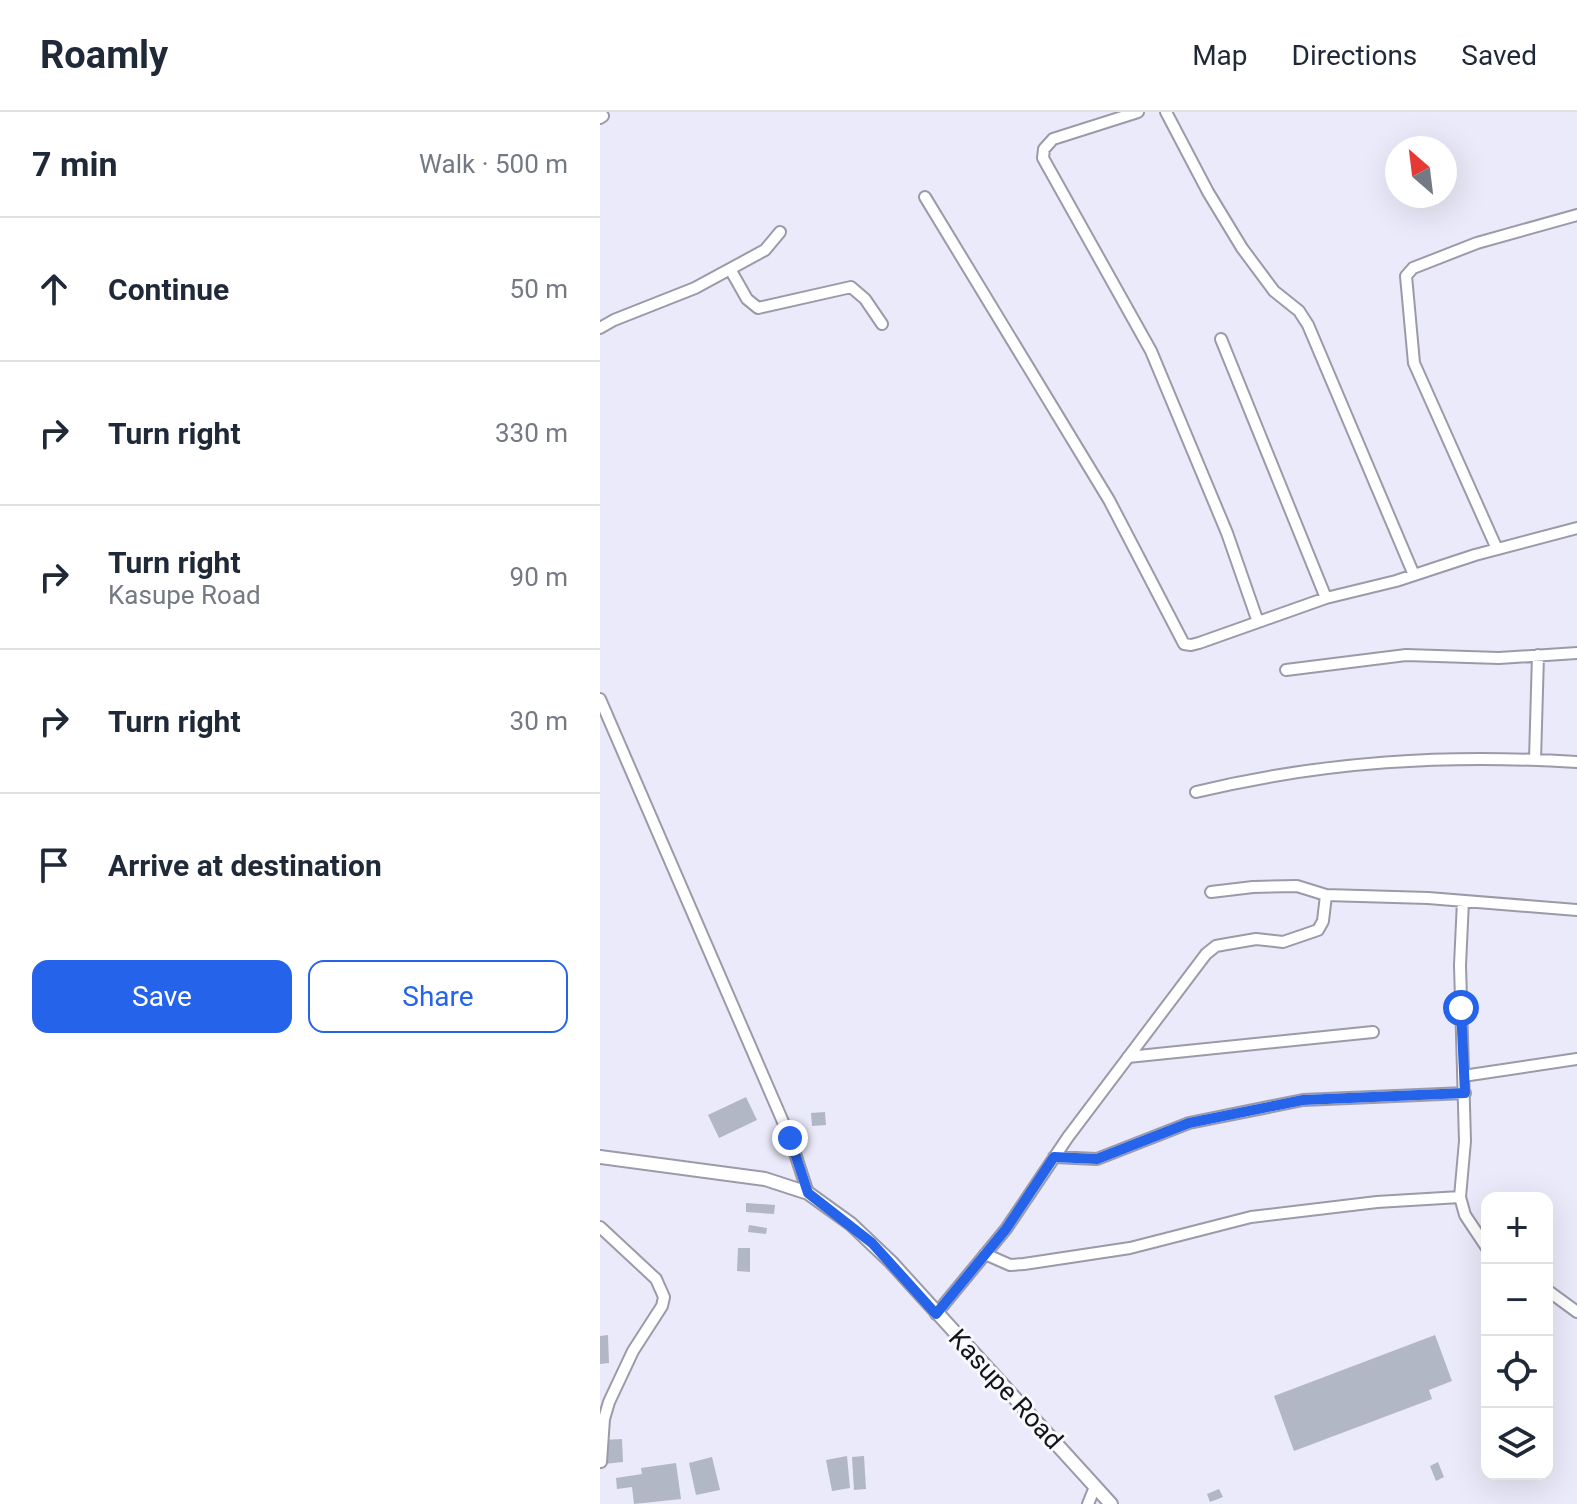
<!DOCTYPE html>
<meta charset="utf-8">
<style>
:root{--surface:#fff;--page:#f6f6f7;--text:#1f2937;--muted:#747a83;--line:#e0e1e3;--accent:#2563eb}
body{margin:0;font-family:Roboto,sans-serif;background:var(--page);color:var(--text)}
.controls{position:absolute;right:24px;bottom:24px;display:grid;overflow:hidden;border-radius:16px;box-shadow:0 8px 32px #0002}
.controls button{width:72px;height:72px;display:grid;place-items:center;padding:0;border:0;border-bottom:2px solid var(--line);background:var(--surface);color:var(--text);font:40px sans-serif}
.compass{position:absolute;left:785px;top:24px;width:72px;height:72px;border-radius:50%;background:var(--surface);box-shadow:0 8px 32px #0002;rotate:332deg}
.stop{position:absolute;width:24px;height:24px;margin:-18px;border:6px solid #2563eb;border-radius:50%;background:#fff}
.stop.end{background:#2563eb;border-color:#fff;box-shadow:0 2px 8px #0008}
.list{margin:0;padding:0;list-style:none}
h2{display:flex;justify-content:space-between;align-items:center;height:104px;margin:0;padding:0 32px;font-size:34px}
h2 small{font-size:26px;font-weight:400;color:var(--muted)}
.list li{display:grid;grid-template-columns:52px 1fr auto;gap:24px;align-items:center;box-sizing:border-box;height:144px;padding:0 32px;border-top:2px solid var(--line)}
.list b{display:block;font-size:30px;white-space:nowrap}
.list p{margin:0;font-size:26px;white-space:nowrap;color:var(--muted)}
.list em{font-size:26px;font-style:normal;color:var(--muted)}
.actions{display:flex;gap:16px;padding:24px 32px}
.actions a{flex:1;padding:18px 0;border:2px solid var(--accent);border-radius:16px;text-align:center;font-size:28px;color:var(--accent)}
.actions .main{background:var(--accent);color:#fff}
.icon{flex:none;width:44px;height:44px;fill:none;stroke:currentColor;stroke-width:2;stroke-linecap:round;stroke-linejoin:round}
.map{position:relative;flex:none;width:977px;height:1392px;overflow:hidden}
header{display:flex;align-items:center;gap:48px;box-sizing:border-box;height:112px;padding:0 40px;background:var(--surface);border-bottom:2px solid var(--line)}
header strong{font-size:38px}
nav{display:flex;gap:44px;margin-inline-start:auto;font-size:28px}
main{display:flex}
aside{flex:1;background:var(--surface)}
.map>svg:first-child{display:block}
</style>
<header>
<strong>Roamly</strong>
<nav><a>Map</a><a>Directions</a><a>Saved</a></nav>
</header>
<main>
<aside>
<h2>7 min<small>Walk · 500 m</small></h2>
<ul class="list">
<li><svg class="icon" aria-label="ahead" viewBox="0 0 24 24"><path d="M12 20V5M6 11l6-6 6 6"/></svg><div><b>Continue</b></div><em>50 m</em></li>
<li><svg class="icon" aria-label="right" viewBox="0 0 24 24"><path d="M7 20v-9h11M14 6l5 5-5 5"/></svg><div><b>Turn right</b></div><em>330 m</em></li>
<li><svg class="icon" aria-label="right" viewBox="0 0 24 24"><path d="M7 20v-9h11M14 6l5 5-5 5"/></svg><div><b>Turn right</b><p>Kasupe Road</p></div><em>90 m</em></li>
<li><svg class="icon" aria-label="right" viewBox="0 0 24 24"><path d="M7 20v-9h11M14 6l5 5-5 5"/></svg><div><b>Turn right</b></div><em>30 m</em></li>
<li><svg class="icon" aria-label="arrive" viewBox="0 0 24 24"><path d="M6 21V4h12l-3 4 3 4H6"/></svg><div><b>Arrive at destination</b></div></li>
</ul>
<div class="actions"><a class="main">Save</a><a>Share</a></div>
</aside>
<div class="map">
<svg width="977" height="1392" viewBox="0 0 977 1392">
<rect width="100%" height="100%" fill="#eaeafa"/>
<path fill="#b1b7c5" d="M146 985 157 1008 119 1026 108 1003Z
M225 1000 226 1013 212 1014 211 1001Z
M146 1091 175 1093 174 1102 146 1100Z
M149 1113 167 1116 166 1122 148 1120Z
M138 1136H150V1160L137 1159Z
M8 1223 9 1251 0 1252V1224Z
M835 1223 852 1269 829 1278 832 1287 694 1339 674 1284Z
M22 1327 23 1350 4 1352 3 1328Z
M247 1344 250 1376 232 1379 226 1348Z
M264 1344 266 1377 254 1378 252 1345Z
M112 1345 120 1378 96 1383 89 1351Z
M838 1350 844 1365 836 1369 830 1354Z
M76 1351 81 1387 34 1392 32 1375 17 1377 16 1366 42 1362 41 1356Z
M619 1377 623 1385 610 1390 607 1382Z"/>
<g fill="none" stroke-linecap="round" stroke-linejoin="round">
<defs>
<path id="minor" d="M538 0 453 27 444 37 443 46 551 239 627 421 658 510
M566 0 608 80 642 136 674 179 699 199 708 213 814 463
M0 6 3 4
M325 85 509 388 584 532 591 533 599 531 726 486 796 469 875 443 977 416
M130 157 147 187 158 196 251 175 265 187 282 212
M0 216 14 208 95 176 165 138 180 120
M621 227 726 486
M897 437 814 251 806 164 813 156 877 131 977 103
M686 558 806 543 899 546 977 541
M0 587 190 1026 208 1081
M935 648 938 543
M596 680C725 649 846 642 977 650
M611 780 653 775 697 774 726 783 828 786 977 798
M863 789 860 853 865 1029 860 1085 865 1103 887 1136
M528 945 773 920
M863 964 977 947
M454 1045 497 1047 589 1011 703 988 865 981
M0 1115 56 1167 64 1185 62 1194 33 1239 9 1290 4 1307 1 1350
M385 1142 410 1153 424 1152 530 1136 651 1105 777 1090 860 1085
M947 1178 977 1200
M336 1202 406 1117 468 1025 606 842 616 834 627 832 656 827 683 830 718 818 723 809 726 783
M488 1392 495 1375"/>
<path id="tertiary" d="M0 1045 165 1067 208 1081 251 1112 291 1150 511 1392"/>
</defs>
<use href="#minor" stroke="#9a9aa8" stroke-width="14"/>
<use href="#tertiary" stroke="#9a9aa8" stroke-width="16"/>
<use href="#minor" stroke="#fff" stroke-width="10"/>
<use href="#tertiary" stroke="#fff" stroke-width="12"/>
</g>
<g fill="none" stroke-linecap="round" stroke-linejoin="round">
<path stroke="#2563eb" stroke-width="10" d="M190 1026 208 1081 272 1131 336 1202 406 1117 454 1045 497 1047 589 1011 703 988 865 981 861 896"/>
</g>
<g text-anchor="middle" stroke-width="6" stroke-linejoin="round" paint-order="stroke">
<g font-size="26" fill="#131318" stroke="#f8f8ff">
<text transform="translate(406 1277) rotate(47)" y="9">Kasupe Road</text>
</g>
</g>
</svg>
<div class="controls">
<button>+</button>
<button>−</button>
<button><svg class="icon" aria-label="locate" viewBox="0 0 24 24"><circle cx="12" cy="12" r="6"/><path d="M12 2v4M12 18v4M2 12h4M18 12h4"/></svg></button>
<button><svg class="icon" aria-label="layers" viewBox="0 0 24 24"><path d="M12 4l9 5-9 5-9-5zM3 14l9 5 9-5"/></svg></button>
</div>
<svg class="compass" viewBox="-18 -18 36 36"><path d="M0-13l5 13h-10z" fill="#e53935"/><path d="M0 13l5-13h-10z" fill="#747a83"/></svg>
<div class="stop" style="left:861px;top:896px"></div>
<div class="stop end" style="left:190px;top:1026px"></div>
</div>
</main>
